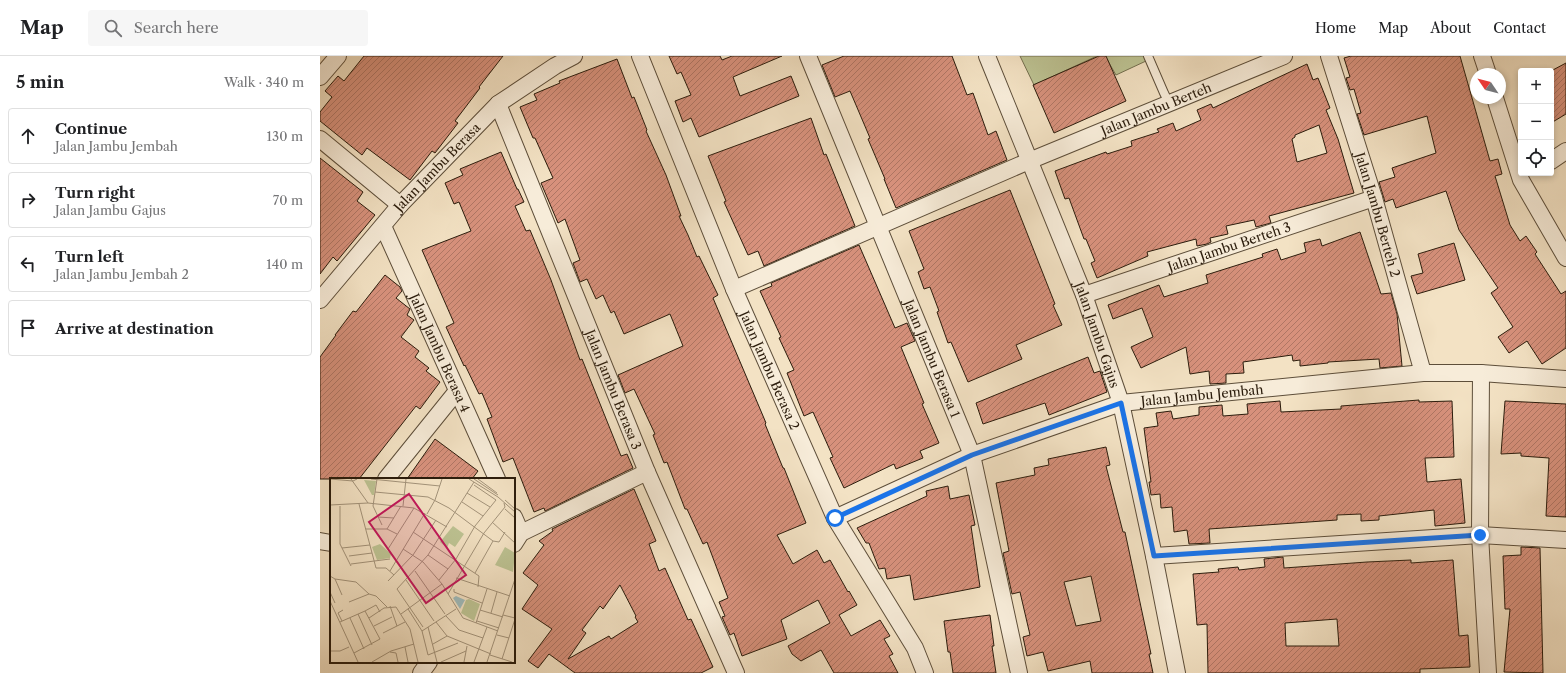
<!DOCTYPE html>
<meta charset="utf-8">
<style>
:root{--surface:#fff;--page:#f6f6f6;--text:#202124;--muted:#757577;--line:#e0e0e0}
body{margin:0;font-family:"Libre Caslon Text",serif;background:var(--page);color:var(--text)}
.controls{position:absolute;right:12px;top:12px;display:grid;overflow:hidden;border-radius:4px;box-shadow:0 2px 6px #0003}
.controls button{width:36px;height:36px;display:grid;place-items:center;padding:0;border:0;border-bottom:1px solid var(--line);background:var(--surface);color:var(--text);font:20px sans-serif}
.compass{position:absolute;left:1150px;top:12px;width:36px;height:36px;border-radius:50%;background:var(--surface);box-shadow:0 2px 6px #0003;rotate:305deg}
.stop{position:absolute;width:12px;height:12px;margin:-9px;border:3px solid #1a73e8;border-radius:50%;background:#fff}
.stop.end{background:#1a73e8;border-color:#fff;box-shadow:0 1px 4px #0008}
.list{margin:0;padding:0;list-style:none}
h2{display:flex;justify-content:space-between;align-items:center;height:52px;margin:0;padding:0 16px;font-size:17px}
h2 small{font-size:13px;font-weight:400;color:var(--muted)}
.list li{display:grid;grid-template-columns:26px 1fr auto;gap:12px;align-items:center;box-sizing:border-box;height:56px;margin:0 8px 8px;padding:0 8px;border:1px solid var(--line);border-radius:4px}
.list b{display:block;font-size:15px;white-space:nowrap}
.list p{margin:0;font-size:13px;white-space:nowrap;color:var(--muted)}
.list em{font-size:13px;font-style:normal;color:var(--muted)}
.icon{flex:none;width:22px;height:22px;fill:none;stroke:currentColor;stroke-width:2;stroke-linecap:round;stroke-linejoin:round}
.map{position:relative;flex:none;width:1246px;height:617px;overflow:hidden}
header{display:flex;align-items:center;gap:24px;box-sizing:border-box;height:56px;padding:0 20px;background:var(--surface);border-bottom:1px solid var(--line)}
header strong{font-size:19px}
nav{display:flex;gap:22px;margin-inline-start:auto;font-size:14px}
.search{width:280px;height:36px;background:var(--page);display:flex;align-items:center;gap:10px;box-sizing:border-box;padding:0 14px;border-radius:4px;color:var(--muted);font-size:15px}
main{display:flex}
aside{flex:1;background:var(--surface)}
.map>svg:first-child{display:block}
</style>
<header>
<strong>Map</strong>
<div class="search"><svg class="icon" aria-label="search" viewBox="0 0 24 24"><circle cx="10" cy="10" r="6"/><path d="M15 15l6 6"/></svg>Search here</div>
<nav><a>Home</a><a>Map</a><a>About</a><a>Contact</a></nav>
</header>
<main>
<aside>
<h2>5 min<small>Walk · 340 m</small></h2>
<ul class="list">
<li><svg class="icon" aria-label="ahead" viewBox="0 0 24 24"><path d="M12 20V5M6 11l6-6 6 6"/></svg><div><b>Continue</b><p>Jalan Jambu Jembah</p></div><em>130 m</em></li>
<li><svg class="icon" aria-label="right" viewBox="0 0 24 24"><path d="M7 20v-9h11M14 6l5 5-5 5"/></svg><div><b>Turn right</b><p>Jalan Jambu Gajus</p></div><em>70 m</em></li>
<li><svg class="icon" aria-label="left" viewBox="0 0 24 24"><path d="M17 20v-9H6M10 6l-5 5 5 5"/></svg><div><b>Turn left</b><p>Jalan Jambu Jembah 2</p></div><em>140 m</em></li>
<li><svg class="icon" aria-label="arrive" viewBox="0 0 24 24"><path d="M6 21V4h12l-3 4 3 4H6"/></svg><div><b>Arrive at destination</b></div></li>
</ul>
</aside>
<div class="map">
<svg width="1246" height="617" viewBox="0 0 1246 617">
<defs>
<pattern id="building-hatch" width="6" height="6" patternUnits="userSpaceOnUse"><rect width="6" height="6" fill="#d7917c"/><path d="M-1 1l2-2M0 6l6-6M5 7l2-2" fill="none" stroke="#af7664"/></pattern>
</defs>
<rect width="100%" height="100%" fill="#f3e2c4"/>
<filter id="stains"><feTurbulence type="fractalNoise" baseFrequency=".005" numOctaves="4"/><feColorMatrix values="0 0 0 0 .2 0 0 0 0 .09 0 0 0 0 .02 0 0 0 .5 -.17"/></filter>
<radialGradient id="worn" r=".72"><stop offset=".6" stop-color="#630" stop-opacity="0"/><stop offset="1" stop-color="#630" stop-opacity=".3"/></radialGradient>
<path fill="#bdc393" stroke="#747050" d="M700 0H777L714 29Z
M785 0H824L826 5 796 19Z"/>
<path fill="url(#building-hatch)" stroke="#2b1c0c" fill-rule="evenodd" d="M44 0H183L159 31 160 32 135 65 138 67 115 97 112 95 90 124 47 92 42 99 0 65V56L12 41 5 35 18 20 24 25Z
M349 0H400L402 4 412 0H462L413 21 420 40 471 20 479 40 379 81 371 62 363 66 355 45 371 39 361 16 357 18Z
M524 0H632L647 39 653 37 668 79 676 75 687 104 576 152 564 123H565L548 83 550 82 530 35 515 41 502 9Z
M779 0H786L806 45 734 77 713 29Z
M1031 0H1140L1170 105 1178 103 1182 118 1175 120 1190 169 1200 185 1206 180 1217 196 1215 198 1241 238 1246 235V292L1222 308 1207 285 1189 297 1178 281 1193 271 1171 237 1178 232 1139 174 1126 135 1076 152 1073 143 1065 146 1059 126 1075 121 1072 112 1116 97 1107 60 1044 79 1037 58 1041 57 1034 33 1030 34 1026 22 1030 21 1024 2Z
M297 3 312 42 314 41 327 74 326 75 346 119 361 160H359L368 179 377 201 379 200 398 239 393 242 446 367 445 368 463 412H464L486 467 457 479 473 508 497 494 504 507 510 504 528 536 529 535 537 549 519 559 531 580 560 564 570 580 564 583 573 598 569 600 578 617H514L501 594 481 605 472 598 468 590 510 567 498 544 461 564 467 583 422 600 414 577 410 579 402 561 405 560 399 546 408 542 387 486 383 488 367 453H365L347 406 344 407 333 379 335 378 314 333 305 337 298 319 363 290 350 258 304 278 294 255 291 257 283 239 276 243 267 223 260 226 253 207 260 204 245 163 238 167 221 127 233 122 215 82H213L200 51 217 44 214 38 240 27 239 25Z
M1246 7V58L1231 67V15Z
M987 8 993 24 998 22 1010 52 1006 54 1018 83 1034 137 949 160 951 167 936 171 934 164 906 170 908 178 890 182 891 186 887 188 877 190 876 183 827 196 828 200 777 222 771 207 775 205 766 183H764L749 142 745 143 735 115 786 96 787 98 812 90 811 85 839 76 837 73 853 67 856 75 881 64 877 54 891 48 893 52ZM999 69 1007 97 977 106 972 83 975 81V79Z
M491 62 504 99 506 98 535 170 444 210 438 195 428 199 404 146 406 145 388 100Z
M181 96 197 133H198L204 146 195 150 206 175 210 174 231 224 260 304 262 303 301 400 307 398 313 412 225 455 224 452 214 456 193 402 183 406 167 363 172 361 162 337 159 338 145 309 144 310 126 271 134 267 102 194 151 175 139 146 134 148 125 127 143 119 140 113Z
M0 102 43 136 37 145 55 159 17 205 13 201 0 218Z
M690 134 735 248 733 249 742 269 696 289 702 303 648 326 631 286 628 287 617 256 619 255 610 231 604 233 598 216 604 213 589 175Z
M1040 176 1061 238 1071 237 1077 258 1082 310 1060 312 1059 303 1008 306V307L980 310V304L973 305 972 299 923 306 924 317 906 318V327L890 328 889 315 870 318 866 291 821 312 811 291 833 281 822 252 793 263 788 249 839 229 844 241 888 227 886 219 943 201 942 198 957 193 961 204 986 196 984 187 1000 183 1002 190Z
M1134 187 1145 224 1097 238 1091 220 1103 217 1098 198Z
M539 189 575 272 587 267 595 285 581 291 604 347 602 348 619 387 600 395 603 402 576 413 574 408 524 432 510 402 513 401 493 356 484 360 467 317 474 314 459 282 461 281 440 235 452 230 451 227Z
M65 219 80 231 82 235 76 242 90 253 87 259 94 264 81 281 99 295 95 301 109 312 106 315 120 326 100 353 96 350 39 423H0V301L16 279H15L33 255 36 256Z
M768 301 774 317 780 315 787 336 729 359 725 347 663 368 656 347Z
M1099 344V346L1132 345 1134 401 1105 402 1107 426 1141 423 1145 467 1115 470 1114 454 1059 460V464L1041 465V458L1017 459V464L889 473 890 487 869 488 867 474 854 476 852 451 841 452 840 438 831 439 829 426H831L824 372 838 370 836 357 851 355 853 363 879 359V351L902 349 903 360 928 358 927 348 960 345 961 356 1021 353V350Z
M1185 345 1246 348V461L1226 460 1229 402 1201 400V397L1181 398Z
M115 383 158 415 152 423H87Z
M786 391 790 409 786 410 803 476H805L831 598H829L833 617H772L770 605 728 615 723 596 707 600 703 581 710 579 700 536 692 538 683 497 689 495 676 427 715 419 714 412 729 409 728 403ZM771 520 781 565 756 570 744 526Z
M628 430 630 443 649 439 655 469 651 470 660 531 594 544 590 519 567 523 565 512 559 513 549 487H546L537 472 607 440 606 435Z
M314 433 336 485 329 488 339 515 345 512 368 564 371 563 393 611 381 617H255L229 598 218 612 208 605 232 573 202 553 218 529 203 517 224 489 219 485 233 475 232 473ZM300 529 316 560 315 561 318 566 291 583 289 580 248 603 266 577 262 574 280 550 283 553Z
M1201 491 1220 492 1223 617 1184 616 1190 553H1185L1183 500 1201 499Z
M963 501 964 512 1047 506 1091 504V507L1133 504 1139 580 1148 579 1150 611 1100 613V617H888L887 568 877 569 873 518 899 516 898 513 918 511 919 514 945 511 944 503ZM1017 563 1019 590H966L965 567Z
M670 559 674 590H672L676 617H633L630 596H628L624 565Z"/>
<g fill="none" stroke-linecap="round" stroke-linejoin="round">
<defs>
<path id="lane" d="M828 0 844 37 849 47"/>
<g id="street">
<path id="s1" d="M320 0 414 233 515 462 595 592 605 617"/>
<path id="s2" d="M488 0 652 399 699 617"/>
<path id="s3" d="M667 0 764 239 801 347 834 500 857 617"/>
<path id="s4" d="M1009 0 1054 142 1103 317"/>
<path d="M1162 0 1168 18"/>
<path d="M0 21 18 0"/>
<path d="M1175 42 1201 124 1246 202"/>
<path id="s5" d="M178 48 327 416 416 617"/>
<path d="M0 83 80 149"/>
<path d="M1231 105 1246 95"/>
<path id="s6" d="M63 170 177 423"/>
<path id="s7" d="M414 233 709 105 964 0"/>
<path id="s8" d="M764 239 1054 142"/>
<path id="s9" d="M0 244 80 149 178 48 235 10 254 0"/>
<path d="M1161 317 1160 479 1168 617"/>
<path d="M66 423 137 335"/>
<path d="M194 461 201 477"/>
<path id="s10" d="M515 462 652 399 801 347 1103 317H1161L1246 323"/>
<path d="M0 485 11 487"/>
<path d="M194 488 201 477 327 416"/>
<path d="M834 500 1160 479 1246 484"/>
<path d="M101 617 109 606"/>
</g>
</defs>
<use href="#lane" stroke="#5d4e3a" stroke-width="10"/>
<use href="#street" stroke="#5d4e3a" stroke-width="18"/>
<use href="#lane" stroke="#f7ecd9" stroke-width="8"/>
<use href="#street" stroke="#f7ecd9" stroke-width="16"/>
</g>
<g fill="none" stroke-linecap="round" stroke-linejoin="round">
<path stroke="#1a73e8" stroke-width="5" d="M515 462 652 399 801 347 834 500 1160 479"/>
</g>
<g text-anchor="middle" stroke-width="3.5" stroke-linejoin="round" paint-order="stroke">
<g font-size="13" fill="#2b1c0c" stroke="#f7ecd9">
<text dy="5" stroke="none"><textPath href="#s7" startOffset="459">Jalan Jambu Berteh</textPath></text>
<text dy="5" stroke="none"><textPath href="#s9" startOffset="177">Jalan Jambu Berasa</textPath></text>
<text dy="5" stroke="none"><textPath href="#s4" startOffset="166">Jalan Jambu Berteh 2</textPath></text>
<text dy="5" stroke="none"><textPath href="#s8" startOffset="153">Jalan Jambu Berteh 3</textPath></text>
<text dy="5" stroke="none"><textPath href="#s3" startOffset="300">Jalan Jambu Gajus</textPath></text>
<text dy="5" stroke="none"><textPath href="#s6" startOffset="139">Jalan Jambu Berasa 4</textPath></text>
<text dy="5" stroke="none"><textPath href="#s2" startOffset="327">Jalan Jambu Berasa 1</textPath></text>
<text dy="5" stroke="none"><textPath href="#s1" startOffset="340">Jalan Jambu Berasa 2</textPath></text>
<text dy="5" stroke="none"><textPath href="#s5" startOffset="308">Jalan Jambu Berasa 3</textPath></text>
<text dy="5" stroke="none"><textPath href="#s10" startOffset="390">Jalan Jambu Jembah</textPath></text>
</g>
</g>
<g transform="translate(10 422)">
<rect width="185" height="185" fill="#f3e2c4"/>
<path d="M123 48 134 56 125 69 119 65 117 70 110 64ZM175 69 185 75 183 94 165 87Z" fill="#bdc393"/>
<path d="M34 2 46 3 44 17H42ZM50 66 61 76 60 80 47 82 42 69ZM139 121 150 126 144 143 131 135 136 122Z" fill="#bdc393"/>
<path d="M126 118 135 122 130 131 123 120Z" fill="#9fbcbd"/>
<path fill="none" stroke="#a3937a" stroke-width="1" d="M0 1 23 3 27 1M21 1 38 25M41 1 110 8M47 1 43 28 52 47M139 1 168 19 185 34M144 1 168 17M148 1 167 15M45 14 98 19 119 30 163 63 169 64 175 54M137 15 160 29M175 22 185 31M132 24 153 38M29 26 46 90H56L64 97M0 27 38 25 84 30 117 49M10 28V66L21 88M73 28 76 1M175 31 185 40M97 36 105 22 112 1M48 39 64 40M162 44 185 65M36 51H57L67 56M57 51 71 28M83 54 149 98 148 109M12 70 40 67M58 71 84 30M73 71 93 84 112 106 133 140 168 153M98 77 118 91M19 78 42 75M21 86 60 81M60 93 95 35M85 93 115 136M145 95 163 63M0 98 5 101 12 117M126 100 180 118M5 101 26 104 39 116M76 102 104 143M109 102 126 81 145 48 166 22 144 7M58 103 83 77 106 42M124 111V114L152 125M0 114 5 125M118 116 154 55 175 29 174 25M0 123 28 184M19 124 39 116 46 118 57 129M60 128 67 148M78 131 92 153 98 177 128 165M150 132 173 139M35 133 46 127 50 134M161 135 167 114M28 136 42 167M71 136 112 106M173 137 185 140M116 138 129 152 153 160M20 140 34 171M39 140 54 130 66 129 80 151 88 184M12 143 8 135 13 132M147 143 169 150M10 144 35 133 50 161 24 175M106 144 117 158 161 176M146 145 157 111M44 148 62 139M93 149 67 111 98 77 144 4M98 149 107 184M92 153 126 131M53 155 75 144M167 157 179 160M103 166 117 158M75 169 78 184M0 173H10L19 169M60 174 66 175 68 184M160 177 182 184M172 181 185 141M42 184 61 173 84 166M111 184 136 173M134 184 137 168M144 184 157 149M157 184 185 101"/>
<path fill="#c2185b" fill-opacity="0.15" stroke="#c2185b" stroke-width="2" d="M79 16 136 97 96 125 39 44Z"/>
<rect width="185" height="185" fill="none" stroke="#2b1c0c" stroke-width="2"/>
</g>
<rect width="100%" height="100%" filter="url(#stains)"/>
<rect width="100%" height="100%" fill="url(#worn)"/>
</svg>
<div class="controls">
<button>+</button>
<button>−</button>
<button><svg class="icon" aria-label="locate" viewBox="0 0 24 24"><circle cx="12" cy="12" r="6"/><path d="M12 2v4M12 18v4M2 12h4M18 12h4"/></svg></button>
</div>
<svg class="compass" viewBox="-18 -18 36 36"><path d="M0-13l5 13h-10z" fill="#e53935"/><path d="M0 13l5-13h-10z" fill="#757577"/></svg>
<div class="stop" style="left:515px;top:462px"></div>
<div class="stop end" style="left:1160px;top:479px"></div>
</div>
</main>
